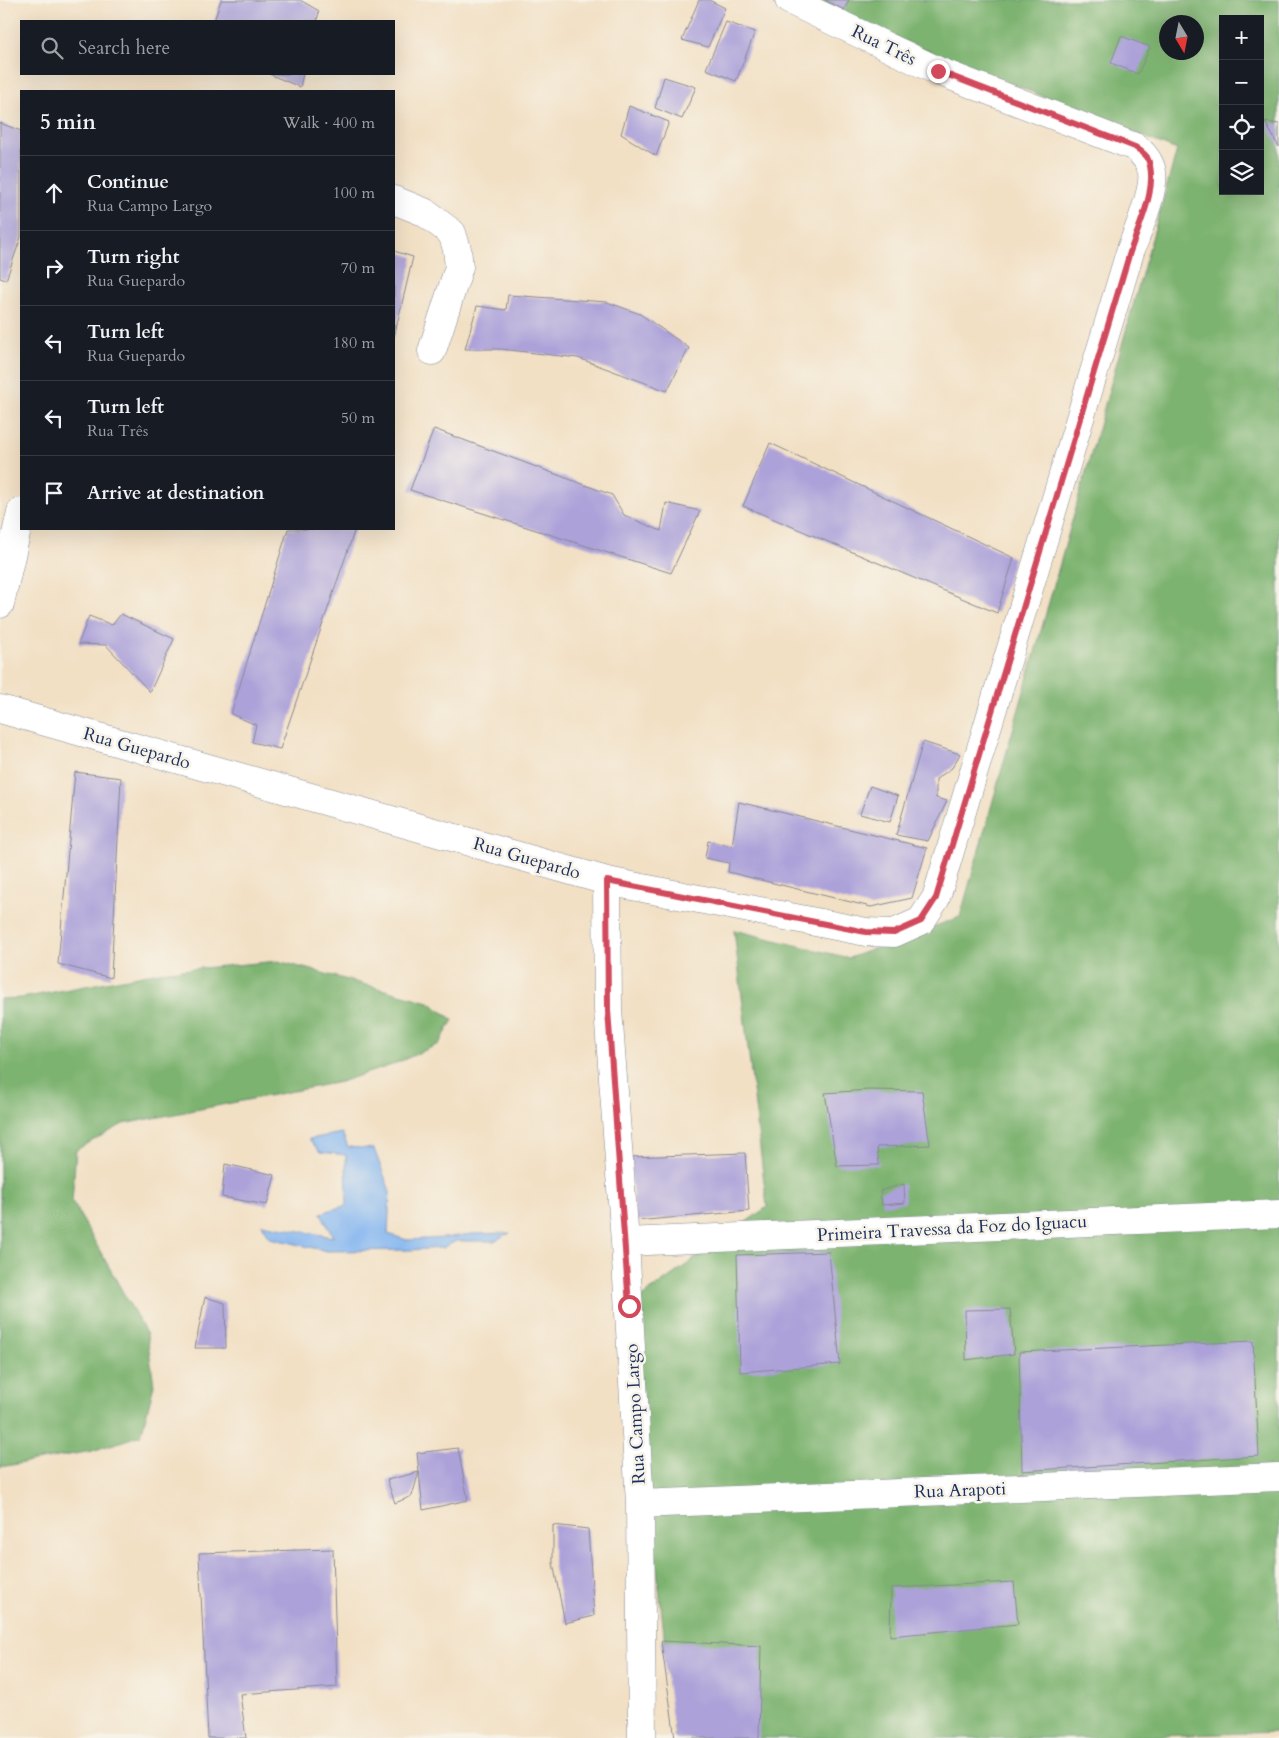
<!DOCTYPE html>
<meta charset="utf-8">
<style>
:root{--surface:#171b24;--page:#242831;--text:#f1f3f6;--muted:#9ea1a6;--line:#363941}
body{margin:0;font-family:Cardo,serif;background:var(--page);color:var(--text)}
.controls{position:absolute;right:15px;top:15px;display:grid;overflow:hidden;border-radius:0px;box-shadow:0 5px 20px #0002}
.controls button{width:45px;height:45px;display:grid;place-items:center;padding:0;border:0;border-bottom:1px solid var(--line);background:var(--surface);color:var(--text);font:25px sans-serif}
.compass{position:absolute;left:1159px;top:15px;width:45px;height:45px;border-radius:50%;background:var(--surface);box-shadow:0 5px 20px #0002;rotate:170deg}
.stop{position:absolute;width:15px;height:15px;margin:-11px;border:4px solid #d1495b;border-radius:50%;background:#fff}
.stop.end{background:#d1495b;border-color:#fff;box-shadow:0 1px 5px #0008}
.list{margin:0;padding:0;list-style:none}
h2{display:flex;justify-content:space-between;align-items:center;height:65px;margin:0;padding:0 20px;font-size:21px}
h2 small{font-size:16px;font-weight:400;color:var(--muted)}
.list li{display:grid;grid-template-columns:32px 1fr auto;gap:15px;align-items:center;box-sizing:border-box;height:75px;padding:0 20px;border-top:1px solid var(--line)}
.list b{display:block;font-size:19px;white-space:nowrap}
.list p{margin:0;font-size:16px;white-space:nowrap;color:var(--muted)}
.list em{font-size:16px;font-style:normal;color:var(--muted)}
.icon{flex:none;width:28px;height:28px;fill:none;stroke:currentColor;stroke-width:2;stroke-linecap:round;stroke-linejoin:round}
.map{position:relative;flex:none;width:1279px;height:1738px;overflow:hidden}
.search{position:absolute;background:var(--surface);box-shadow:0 5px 20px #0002;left:20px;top:20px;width:375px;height:55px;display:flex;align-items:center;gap:12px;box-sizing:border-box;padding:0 18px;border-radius:0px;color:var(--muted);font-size:19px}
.panel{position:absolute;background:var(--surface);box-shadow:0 5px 20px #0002;left:20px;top:90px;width:375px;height:440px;border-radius:0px}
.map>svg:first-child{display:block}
</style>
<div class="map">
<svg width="1279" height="1738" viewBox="0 0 1279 1738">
<rect width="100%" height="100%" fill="#f7f3e8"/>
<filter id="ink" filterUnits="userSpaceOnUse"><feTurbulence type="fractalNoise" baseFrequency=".02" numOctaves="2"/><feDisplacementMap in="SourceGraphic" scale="10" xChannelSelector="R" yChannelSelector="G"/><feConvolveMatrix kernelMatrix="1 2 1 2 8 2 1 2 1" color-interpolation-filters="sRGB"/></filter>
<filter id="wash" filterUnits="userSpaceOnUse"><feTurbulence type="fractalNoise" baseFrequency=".0096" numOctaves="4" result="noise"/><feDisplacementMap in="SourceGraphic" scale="20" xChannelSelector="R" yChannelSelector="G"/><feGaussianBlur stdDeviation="1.12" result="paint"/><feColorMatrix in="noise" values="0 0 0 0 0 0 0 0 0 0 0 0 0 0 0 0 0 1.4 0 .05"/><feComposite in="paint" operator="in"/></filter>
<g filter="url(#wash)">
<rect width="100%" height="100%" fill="#f2e0c5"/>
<path fill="#7db370" stroke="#4c7167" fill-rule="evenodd" d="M802 0H1279V1732L1099 1738H675L629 1306 767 1207 734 930 849 958 960 917 1177 150ZM1223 19H1260V191H1223ZM1166 22H1196V52H1166Z
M278 961 429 1002 453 1020 439 1044 392 1065 340 1082 123 1124 76 1150 72 1201 147 1335 154 1385 141 1435 92 1451 0 1467V999L22 998 159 972Z"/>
<path fill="#84b6f0" stroke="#5072a7" d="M342 1133 348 1147 374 1149 390 1191 388 1234 407 1240 444 1238 471 1234 510 1233 494 1241H456L443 1248 410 1250 327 1251 270 1238 262 1224 333 1237 321 1213 347 1205 346 1155 320 1152 309 1139Z"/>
<g id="blocks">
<path fill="#aca1d9" d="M221 0H300L319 11 317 21H214Z
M699 0H709L725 8 708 47 682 40Z
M825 0H849L844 10Z
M726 22 755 32 736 81 706 69Z
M1121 36 1150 47 1138 74 1111 63Z
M269 74H303L300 87Z
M664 77 696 87 682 119 655 108Z
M629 106 669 122 656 156 621 134Z
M1265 122 1279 124V147Z
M0 123 21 131V237L6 280 0 278Z
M394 251 413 257 394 337Z
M508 295 607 302 640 314 689 348 667 391 578 358 501 349H465L477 306 506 310Z
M434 429 612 495 624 515 661 531 666 503 700 511 671 573 410 490Z
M770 443 1014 558 997 613 743 506Z
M288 529H355L280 749 252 742 256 725 231 714Z
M121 614 174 639 150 692 106 645 78 644 89 616 112 625Z
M923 742 960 754 952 768 936 779V798L947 801 928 841 896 835Z
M75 772 121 778 111 978 58 964Z
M870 786 898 796 890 822 860 814Z
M739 802 927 848 912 898 871 907 728 872 729 863 705 858 708 841 732 846Z
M868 1090 922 1091 930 1145 877 1147 879 1165 837 1166 825 1093Z
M745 1153 749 1211 635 1221 630 1157Z
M225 1164 275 1175 267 1205 222 1197Z
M904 1184 905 1203 882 1205 880 1191Z
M829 1252 840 1364 740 1372 737 1255Z
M205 1297 225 1303 226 1348H195Z
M1010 1309 1014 1354 966 1360 965 1310Z
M1253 1341 1259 1456 1022 1471 1019 1352Z
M458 1448 468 1500 423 1510 419 1472 412 1496 395 1503 387 1480 419 1472 417 1453Z
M553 1525 588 1529 594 1616 565 1623 553 1563Z
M333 1549 337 1687 240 1694 246 1738H208L199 1553Z
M1014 1582 1018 1624 890 1636 891 1588Z
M661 1641 761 1646 759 1738H675Z"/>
</g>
</g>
<g filter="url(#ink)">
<use href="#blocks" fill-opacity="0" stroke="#868892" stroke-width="1"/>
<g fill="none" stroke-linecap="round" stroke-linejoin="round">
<defs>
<path id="minor" d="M394 200 424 212 452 233 457 249 459 267 432 351
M0 604 21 512
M0 709 607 881 866 932 894 933 921 921 936 898 1130 252C1137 232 1155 192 1152 172 1150 161 1144 154 1135 147L938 71 789 0
M607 881 608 1010 625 1242 640 1504 642 1738
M625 1242 1279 1214
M640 1504 1279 1477"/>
</defs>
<use href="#minor" stroke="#868892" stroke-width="29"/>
<use href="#minor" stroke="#fff" stroke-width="28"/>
</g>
</g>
<g fill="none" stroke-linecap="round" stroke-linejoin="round" filter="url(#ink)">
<path stroke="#d1495b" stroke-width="6" d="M629 1306 608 1010 607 881 866 932 894 933 921 921 936 898 1130 252C1139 225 1160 184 1147 157 1144 153 1139 150 1135 147L938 71"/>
</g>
<g text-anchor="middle" stroke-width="5" stroke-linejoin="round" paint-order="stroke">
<g font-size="18" fill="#1b2f5e" stroke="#f7f3e8">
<text transform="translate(884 45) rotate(26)" y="6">Rua Três</text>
<text transform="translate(137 748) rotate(16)" y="6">Rua Guepardo</text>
<text transform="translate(527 858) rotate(16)" y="6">Rua Guepardo</text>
<text transform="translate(952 1228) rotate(-3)" y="6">Primeira Travessa da Foz do Iguacu</text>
<text transform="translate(635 1414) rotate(-93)" y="6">Rua Campo Largo</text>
<text transform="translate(960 1490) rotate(-2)" y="6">Rua Arapoti</text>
</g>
</g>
</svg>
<div class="controls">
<button>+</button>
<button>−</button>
<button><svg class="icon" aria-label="locate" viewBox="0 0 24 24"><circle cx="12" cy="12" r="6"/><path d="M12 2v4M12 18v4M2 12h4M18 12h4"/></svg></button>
<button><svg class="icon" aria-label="layers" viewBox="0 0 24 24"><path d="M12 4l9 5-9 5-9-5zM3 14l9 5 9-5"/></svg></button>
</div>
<svg class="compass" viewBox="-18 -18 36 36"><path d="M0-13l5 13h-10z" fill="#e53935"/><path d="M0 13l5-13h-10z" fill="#9ea1a6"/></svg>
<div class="stop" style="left:629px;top:1306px"></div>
<div class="stop end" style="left:938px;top:71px"></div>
<div class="search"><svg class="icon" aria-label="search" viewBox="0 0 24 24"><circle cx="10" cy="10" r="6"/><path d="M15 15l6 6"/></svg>Search here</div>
<section class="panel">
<h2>5 min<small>Walk · 400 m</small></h2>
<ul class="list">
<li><svg class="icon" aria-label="ahead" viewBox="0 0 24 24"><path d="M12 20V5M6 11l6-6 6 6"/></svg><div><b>Continue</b><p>Rua Campo Largo</p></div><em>100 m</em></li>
<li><svg class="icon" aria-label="right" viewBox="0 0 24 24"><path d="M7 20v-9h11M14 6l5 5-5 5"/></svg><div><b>Turn right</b><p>Rua Guepardo</p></div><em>70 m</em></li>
<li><svg class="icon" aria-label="left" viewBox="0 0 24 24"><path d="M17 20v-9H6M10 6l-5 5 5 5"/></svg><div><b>Turn left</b><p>Rua Guepardo</p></div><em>180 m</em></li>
<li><svg class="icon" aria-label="left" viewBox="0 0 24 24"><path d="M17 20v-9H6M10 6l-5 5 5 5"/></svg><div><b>Turn left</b><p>Rua Três</p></div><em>50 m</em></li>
<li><svg class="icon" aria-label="arrive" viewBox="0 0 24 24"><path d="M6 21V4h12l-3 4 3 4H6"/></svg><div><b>Arrive at destination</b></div></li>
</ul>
</section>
</div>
